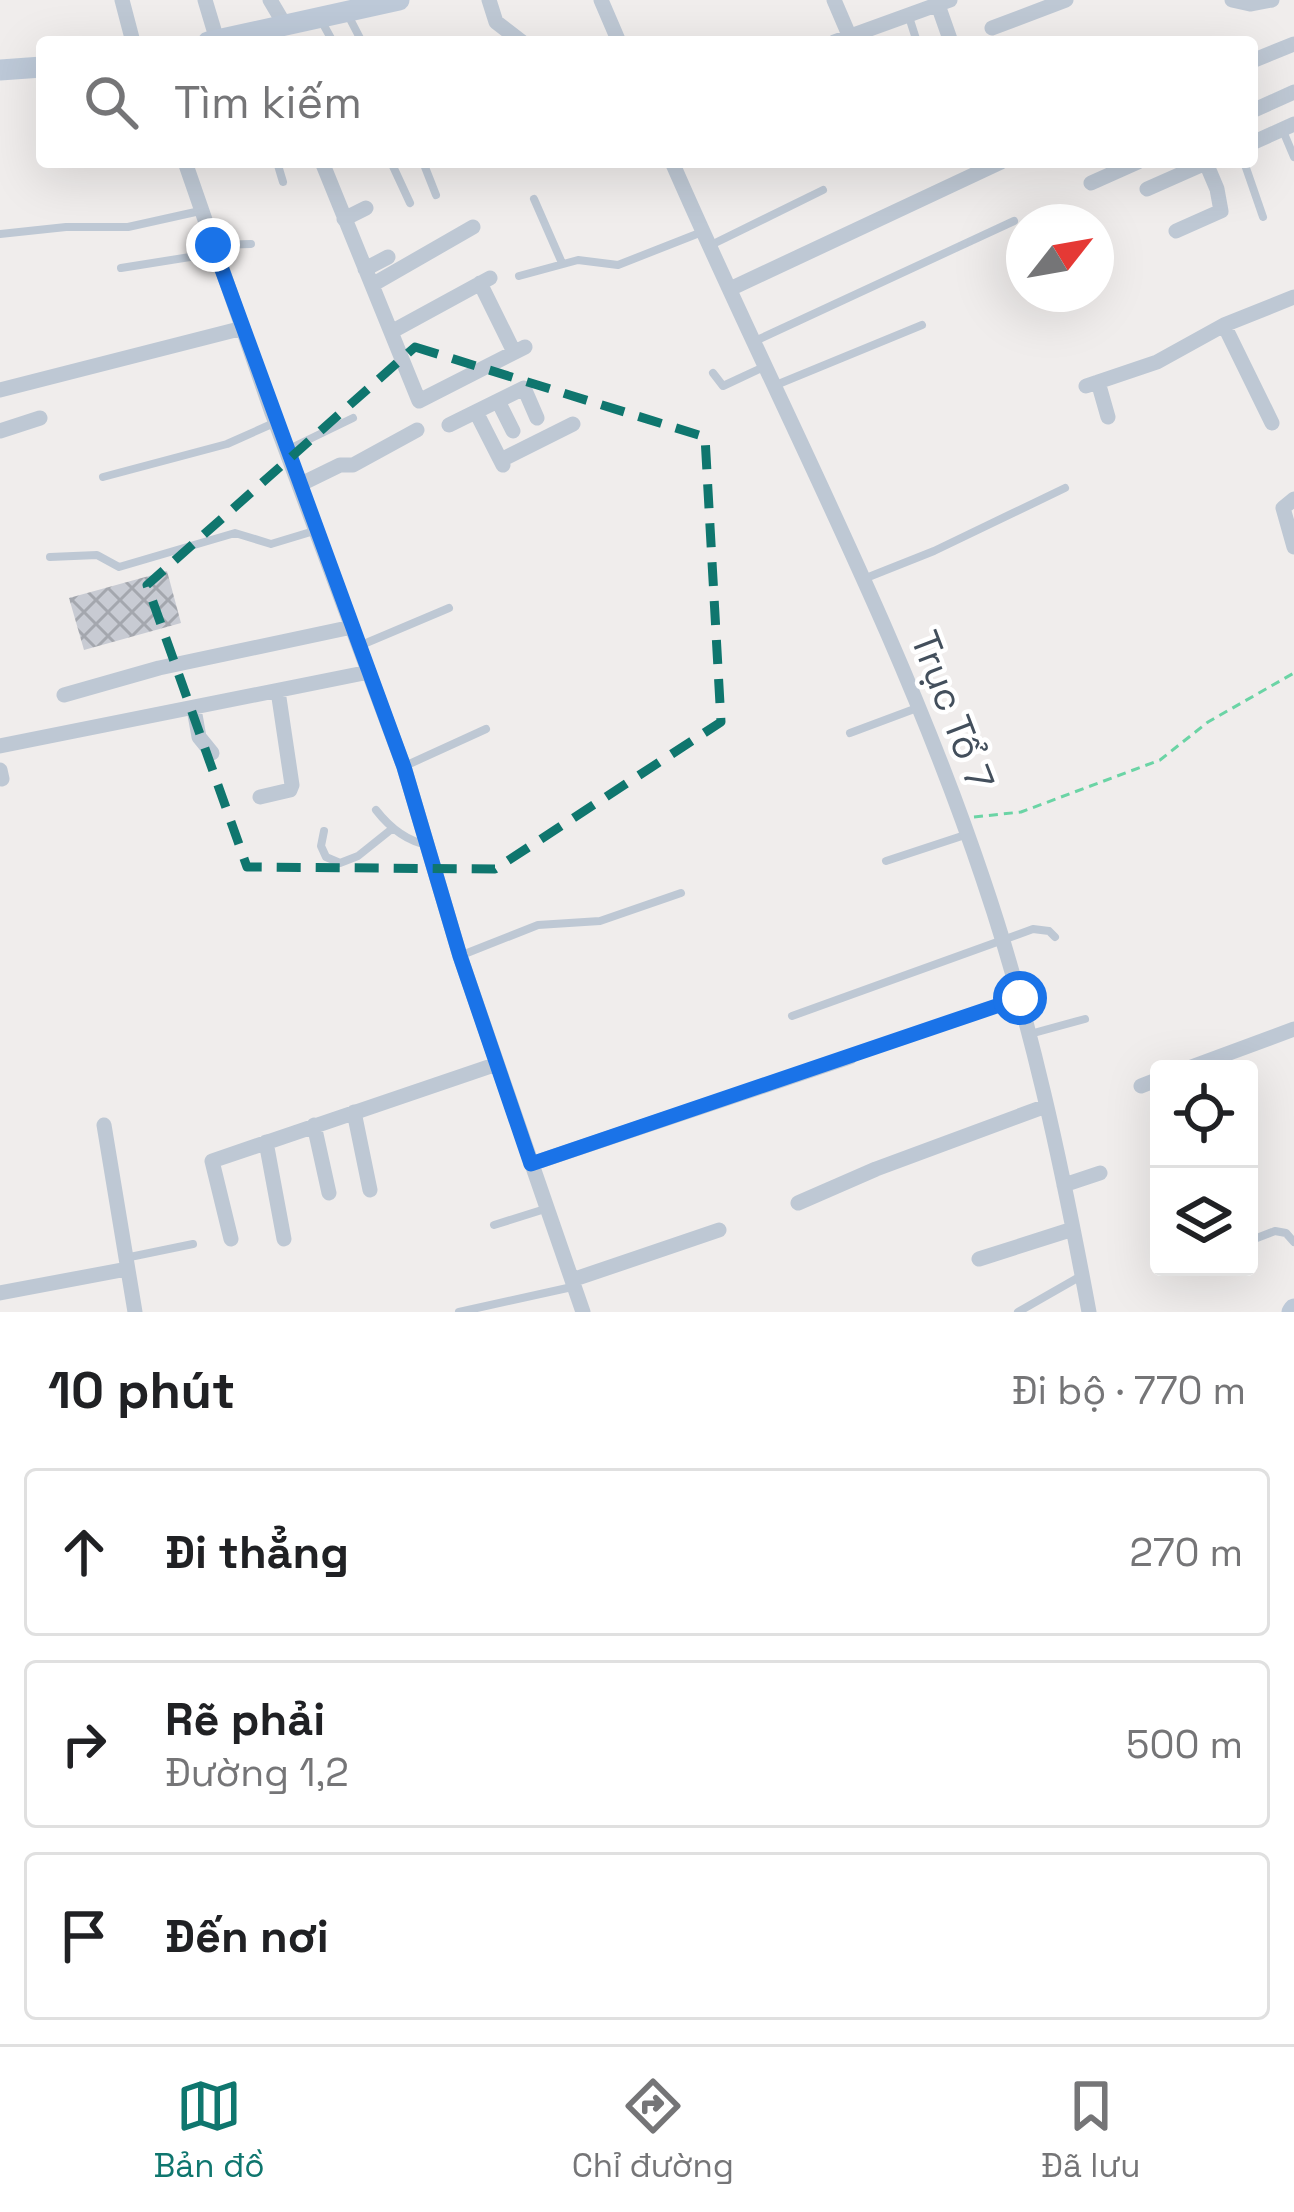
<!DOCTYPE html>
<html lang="vi">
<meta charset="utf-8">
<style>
:root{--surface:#fff;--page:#f6f6f6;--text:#202124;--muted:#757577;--line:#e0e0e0;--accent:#0f766e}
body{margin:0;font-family:"Space Grotesk",sans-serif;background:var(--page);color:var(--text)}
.controls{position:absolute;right:36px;bottom:36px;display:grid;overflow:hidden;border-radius:12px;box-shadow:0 12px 48px #0002}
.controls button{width:108px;height:108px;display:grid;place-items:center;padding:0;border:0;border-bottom:3px solid var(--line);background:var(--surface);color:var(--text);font:60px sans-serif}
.compass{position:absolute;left:1006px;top:204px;width:108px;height:108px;border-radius:50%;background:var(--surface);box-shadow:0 12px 48px #0002;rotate:59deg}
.stop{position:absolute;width:36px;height:36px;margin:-27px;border:9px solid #1a73e8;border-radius:50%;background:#fff}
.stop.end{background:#1a73e8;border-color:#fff;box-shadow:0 3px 12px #0008}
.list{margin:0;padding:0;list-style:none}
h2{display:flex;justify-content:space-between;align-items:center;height:156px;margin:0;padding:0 48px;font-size:51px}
h2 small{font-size:39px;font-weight:400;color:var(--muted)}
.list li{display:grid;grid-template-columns:78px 1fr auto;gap:36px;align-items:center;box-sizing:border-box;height:168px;margin:0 24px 24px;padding:0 24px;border:3px solid var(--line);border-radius:12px}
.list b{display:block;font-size:45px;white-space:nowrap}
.list p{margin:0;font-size:39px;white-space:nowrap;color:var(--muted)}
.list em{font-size:39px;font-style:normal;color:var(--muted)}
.icon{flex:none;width:66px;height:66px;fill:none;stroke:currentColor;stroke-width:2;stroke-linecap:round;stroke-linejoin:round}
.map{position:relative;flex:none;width:1294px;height:1312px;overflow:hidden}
.search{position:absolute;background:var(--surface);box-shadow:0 12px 48px #0002;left:36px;right:36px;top:36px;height:132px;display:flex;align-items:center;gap:30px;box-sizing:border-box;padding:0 42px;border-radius:12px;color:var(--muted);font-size:45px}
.sheet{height:732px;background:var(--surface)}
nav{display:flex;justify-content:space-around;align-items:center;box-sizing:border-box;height:168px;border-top:3px solid var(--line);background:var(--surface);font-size:33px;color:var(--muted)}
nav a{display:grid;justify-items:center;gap:6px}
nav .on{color:var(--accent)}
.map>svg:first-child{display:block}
</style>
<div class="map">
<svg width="1294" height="1312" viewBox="0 0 1294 1312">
<defs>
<pattern id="building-cross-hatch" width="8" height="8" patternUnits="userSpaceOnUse" patternTransform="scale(3)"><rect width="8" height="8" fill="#c8cbd3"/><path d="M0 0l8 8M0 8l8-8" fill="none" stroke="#a4a7ae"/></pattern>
</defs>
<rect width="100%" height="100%" fill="#f0edec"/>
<path fill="url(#building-cross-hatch)" d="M167 571 181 623 84 650 69 598Z"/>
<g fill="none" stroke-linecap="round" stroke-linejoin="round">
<path stroke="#6bd4a5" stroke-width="3" stroke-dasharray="9 6" stroke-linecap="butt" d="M974 817 1021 812 1160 760 1208 722 1294 673"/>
<path stroke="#bec8d4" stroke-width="8" d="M349 17 362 42
M909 17 917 42
M322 22 333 42
M1283 131 1294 157
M277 162 283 182
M391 162 410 203
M423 162 436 195
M1244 162 1263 217
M534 199 562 263
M0 234 66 227H128L200 211
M215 245 251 244
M711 245 823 190
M121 268 215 253
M519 276 578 260 618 265 702 232
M755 341 1014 221
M713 373 723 386 766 366
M776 385 922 325
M287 450 353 418
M103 477 227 444 274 423
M50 557 97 555 119 567 235 533 271 544 314 531
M866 578 934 551 1065 488
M359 646 449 608
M850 733 917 708
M405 766 486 729
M376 810C390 828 406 841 428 845
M324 831 321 846 326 857 340 863 358 856 393 828
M886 861 965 835
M462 955 538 925 600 921 681 893
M792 1016 1033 929 1049 931 1055 937
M1030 1034 1085 1019
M851 1057 1018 998
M494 1225 545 1209
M1249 1241 1275 1231 1286 1233 1294 1242
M125 1258 193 1244
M459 1312 572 1287
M1018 1312 1081 1276"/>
<path stroke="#bec8d4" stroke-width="15" d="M122 0 133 42
M205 0 217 40
M270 0 286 27
M489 0 496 22 522 42
M601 0 619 42
M834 0 852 42
M1232 0 1250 4 1272 0
M938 5 951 42
M992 28 1066 0
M834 42 950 0
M1252 61 1294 44
M1252 111 1294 92
M1252 143 1294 124
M185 162 272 413 404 767 460 956 583 1312
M322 162 419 401 525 347
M672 162C776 401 900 631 983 879 1031 1020 1062 1166 1089 1312
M1091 183 1138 162
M1147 189 1208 162
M344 219 366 208
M1176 231 1221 211 1217 189 1206 163
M365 269 388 257
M480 283 514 352
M372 285 473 227
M730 289 1001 162
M1224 325 1272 423
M391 332 490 278
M1098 382 1108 417
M1086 386 1157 362 1224 325 1294 297
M0 390 243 328
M498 401 513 431
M476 412 503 465
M449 425 524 388 537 418
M0 431 40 418
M501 460 573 424
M299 485 340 465H353L417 430
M1294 499 1283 508 1294 547
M64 695 159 668 352 627
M194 709 199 737 212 753
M0 746 369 672
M0 770 2 779
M260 797 290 790 292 785 278 691
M1186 1069 1294 1029
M1141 1086 1159 1079
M354 1112 370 1190
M104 1125 135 1312
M314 1125 329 1193
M266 1142 284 1239
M531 1164 850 1057
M1064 1185 1100 1173
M798 1203 876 1169 1046 1106
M231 1239 212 1161 497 1064
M979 1259 1073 1229
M572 1280 719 1230
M0 1293 127 1269"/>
<path stroke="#bdc9d8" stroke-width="21" d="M208 42 399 0
M0 70 42 67
M1292 1312 1294 1309"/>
</g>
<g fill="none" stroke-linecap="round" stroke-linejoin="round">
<path stroke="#1a73e8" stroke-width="15" d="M213 245 404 767 460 956 531 1164 1020 998"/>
</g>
<path fill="none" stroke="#0f766e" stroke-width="9" stroke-dasharray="24 15" stroke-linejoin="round" d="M415 347 705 437 721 722 495 869 247 867 147 585Z"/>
<g text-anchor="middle" stroke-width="9" stroke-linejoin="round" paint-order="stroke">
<g font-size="39" fill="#434f5c" stroke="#fff">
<text transform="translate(953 710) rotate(69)" y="14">Trục Tổ 7</text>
</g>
</g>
</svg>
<div class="controls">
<button><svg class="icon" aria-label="locate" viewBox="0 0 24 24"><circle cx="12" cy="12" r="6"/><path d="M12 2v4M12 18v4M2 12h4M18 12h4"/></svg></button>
<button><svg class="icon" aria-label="layers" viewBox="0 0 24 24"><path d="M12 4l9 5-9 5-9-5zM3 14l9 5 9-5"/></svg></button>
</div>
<svg class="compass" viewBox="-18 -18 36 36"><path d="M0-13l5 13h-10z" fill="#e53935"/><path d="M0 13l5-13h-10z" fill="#757577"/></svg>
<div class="stop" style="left:1020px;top:998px"></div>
<div class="stop end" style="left:213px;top:245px"></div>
<div class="search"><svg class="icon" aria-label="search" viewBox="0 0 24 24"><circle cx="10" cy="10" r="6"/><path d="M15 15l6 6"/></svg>Tìm kiếm</div>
</div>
<section class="sheet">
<h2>10 phút<small>Đi bộ · 770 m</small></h2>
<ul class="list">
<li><svg class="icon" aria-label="ahead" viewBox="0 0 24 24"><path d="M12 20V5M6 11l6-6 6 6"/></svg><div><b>Đi thẳng</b></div><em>270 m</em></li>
<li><svg class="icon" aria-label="right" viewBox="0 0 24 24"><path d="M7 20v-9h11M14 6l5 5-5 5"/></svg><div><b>Rẽ phải</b><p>Đường 1,2</p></div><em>500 m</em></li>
<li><svg class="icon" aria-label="arrive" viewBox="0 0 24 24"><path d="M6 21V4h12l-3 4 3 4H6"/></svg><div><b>Đến nơi</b></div></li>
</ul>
</section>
<nav>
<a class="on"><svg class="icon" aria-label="map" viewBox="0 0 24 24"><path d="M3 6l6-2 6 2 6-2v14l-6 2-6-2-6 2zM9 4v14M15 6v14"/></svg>Bản đồ</a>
<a><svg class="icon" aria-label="directions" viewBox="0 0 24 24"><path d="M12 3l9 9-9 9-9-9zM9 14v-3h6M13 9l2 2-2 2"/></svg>Chỉ đường</a>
<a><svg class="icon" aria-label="saved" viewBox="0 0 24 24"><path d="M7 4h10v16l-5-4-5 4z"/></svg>Đã lưu</a>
</nav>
